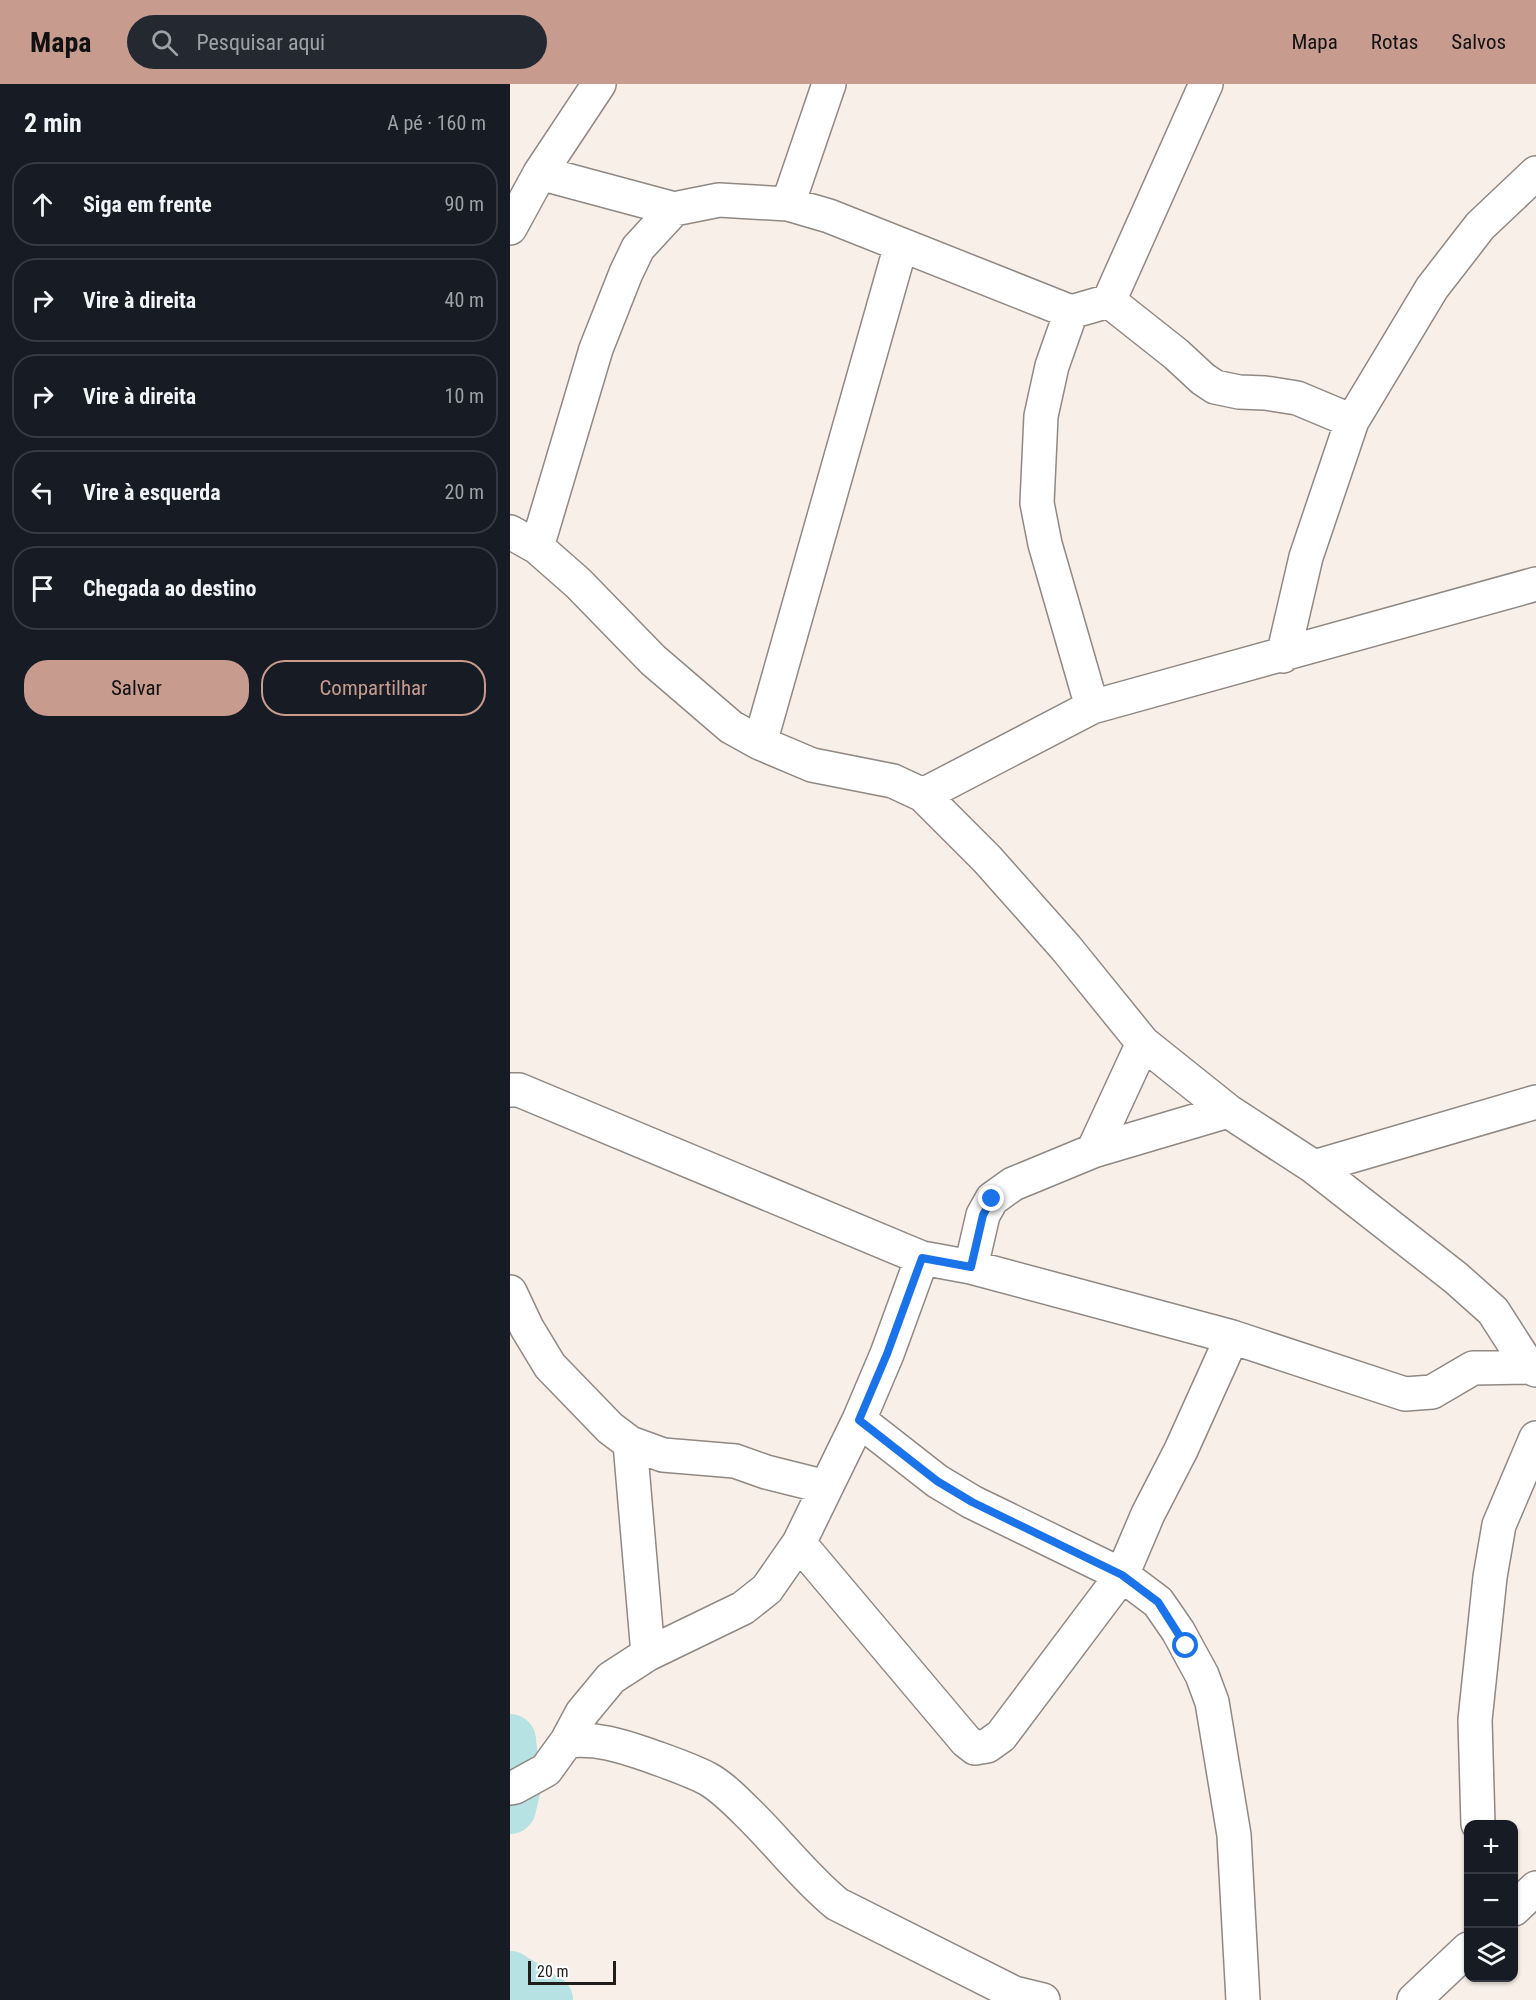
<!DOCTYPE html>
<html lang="pt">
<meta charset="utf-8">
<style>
:root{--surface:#171b24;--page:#242831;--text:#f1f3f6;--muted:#9ea1a6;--line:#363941;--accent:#c89b8f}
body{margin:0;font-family:"Roboto Condensed",sans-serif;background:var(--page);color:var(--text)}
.controls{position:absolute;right:18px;bottom:18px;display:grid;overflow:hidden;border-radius:12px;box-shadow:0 2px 4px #0004}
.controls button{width:54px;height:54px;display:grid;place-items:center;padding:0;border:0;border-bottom:2px solid var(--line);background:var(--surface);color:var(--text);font:30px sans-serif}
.scale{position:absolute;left:18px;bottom:15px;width:88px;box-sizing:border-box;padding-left:6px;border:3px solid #201d1b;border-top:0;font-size:16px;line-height:21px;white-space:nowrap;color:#201d1b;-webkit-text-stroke:4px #fff;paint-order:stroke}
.stop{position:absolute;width:18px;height:18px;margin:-14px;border:4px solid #1a73e8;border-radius:50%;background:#fff}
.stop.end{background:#1a73e8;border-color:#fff;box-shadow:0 2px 6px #0008}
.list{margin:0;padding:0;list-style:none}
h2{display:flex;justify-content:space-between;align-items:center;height:78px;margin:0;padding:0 24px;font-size:26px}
h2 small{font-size:20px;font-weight:400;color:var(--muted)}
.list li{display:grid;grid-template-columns:39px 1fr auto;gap:18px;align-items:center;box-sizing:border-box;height:84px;margin:0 12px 12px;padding:0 12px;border:2px solid var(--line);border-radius:24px}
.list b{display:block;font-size:22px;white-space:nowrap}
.list em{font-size:20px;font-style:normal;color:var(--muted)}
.actions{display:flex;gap:12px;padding:18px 24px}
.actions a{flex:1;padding:14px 0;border:2px solid var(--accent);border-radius:24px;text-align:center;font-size:21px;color:var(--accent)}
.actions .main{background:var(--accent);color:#111}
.icon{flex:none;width:33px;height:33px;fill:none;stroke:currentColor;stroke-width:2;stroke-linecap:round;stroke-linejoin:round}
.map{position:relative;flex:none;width:1026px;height:1916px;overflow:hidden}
header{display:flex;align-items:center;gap:36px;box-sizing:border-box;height:84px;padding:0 30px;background:var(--accent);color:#111}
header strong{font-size:28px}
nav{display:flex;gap:33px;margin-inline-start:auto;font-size:21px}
.search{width:420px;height:54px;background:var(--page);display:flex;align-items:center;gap:15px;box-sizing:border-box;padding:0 21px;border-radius:33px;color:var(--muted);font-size:22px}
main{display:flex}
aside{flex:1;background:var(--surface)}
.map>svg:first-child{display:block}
</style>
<header>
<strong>Mapa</strong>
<div class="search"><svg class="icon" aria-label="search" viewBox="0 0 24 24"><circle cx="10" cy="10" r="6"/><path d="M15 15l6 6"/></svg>Pesquisar aqui</div>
<nav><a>Mapa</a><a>Rotas</a><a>Salvos</a></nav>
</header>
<main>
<aside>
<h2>2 min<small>A pé · 160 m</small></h2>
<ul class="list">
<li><svg class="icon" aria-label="ahead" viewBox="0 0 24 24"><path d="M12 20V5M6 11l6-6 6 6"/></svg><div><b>Siga em frente</b></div><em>90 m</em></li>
<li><svg class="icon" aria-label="right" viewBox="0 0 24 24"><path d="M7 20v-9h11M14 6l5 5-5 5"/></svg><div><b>Vire à direita</b></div><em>40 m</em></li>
<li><svg class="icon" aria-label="right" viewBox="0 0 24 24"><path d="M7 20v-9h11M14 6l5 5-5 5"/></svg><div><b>Vire à direita</b></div><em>10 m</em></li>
<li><svg class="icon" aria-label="left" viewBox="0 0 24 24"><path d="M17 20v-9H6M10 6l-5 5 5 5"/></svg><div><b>Vire à esquerda</b></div><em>20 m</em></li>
<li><svg class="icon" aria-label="arrive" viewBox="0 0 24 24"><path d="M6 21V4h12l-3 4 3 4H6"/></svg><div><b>Chegada ao destino</b></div></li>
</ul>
<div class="actions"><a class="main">Salvar</a><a>Compartilhar</a></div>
</aside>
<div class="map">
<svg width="1026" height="1916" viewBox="0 0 1026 1916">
<rect width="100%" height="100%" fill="#f8efe9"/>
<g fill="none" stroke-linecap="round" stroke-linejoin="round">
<path stroke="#b6e2e3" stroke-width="52" d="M0 1656 5 1703 0 1724
M0 1893 37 1916"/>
<defs>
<path id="minor" d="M30 89 164 125 209 116 278 120 319 132 561 228 599 217 696 0
M278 120 319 0
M0 144 30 89 89 0
M599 217 666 270 693 295 705 303 729 308 755 309 787 314 842 337
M561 228 542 282 531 332 527 419 535 460 582 623
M0 448 27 463 68 499 143 576 221 643 250 659 302 681 383 697 413 711 477 775 556 864 633 959 718 1027 804 1083 946 1194 983 1227 1019 1283 1026 1286
M27 463 86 265 116 189 128 164 164 125
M773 572 796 473 842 337 922 204 970 142 1026 89
M250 659 391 161
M413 711 582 623 1026 500
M0 1006H9L412 1174 461 1183 722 1253 895 1310 922 1308 963 1284 1019 1283
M583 1067 633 959
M804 1083 1026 1018
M461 1183 473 1131 482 1115 503 1100 583 1067 718 1027
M0 1208 17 1244 40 1282 100 1344 120 1359 153 1371 225 1377 256 1388 316 1403
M349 1336 427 1397 462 1418 612 1491 648 1518 668 1547 692 1591 702 1618 724 1751 733 1916
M120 1359 138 1570
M289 1459 456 1657 465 1664 477 1662 491 1652 612 1491 638 1430 671 1366 722 1253
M57 1657C87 1654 109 1661 138 1671 157 1678 179 1685 198 1695 212 1703 225 1716 237 1728 268 1758 294 1793 327 1820L504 1909 533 1916
M0 1704 5 1703 36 1686 57 1657 72 1629 101 1594 138 1570 233 1524 257 1505 289 1459 349 1336 377 1270 412 1174
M968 1740 965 1636 980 1493 989 1441 1026 1354
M1004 1825 1026 1804
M904 1916 958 1865"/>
</defs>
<use href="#minor" stroke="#908883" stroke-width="36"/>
<use href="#minor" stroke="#fff" stroke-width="33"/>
</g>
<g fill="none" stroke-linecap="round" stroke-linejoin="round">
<path stroke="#1a73e8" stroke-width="8" d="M482 1115 473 1131 461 1183 412 1174 377 1270 349 1336 427 1397 462 1418 612 1491 648 1518 676 1562"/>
</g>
</svg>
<div class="controls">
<button>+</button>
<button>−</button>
<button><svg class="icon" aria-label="layers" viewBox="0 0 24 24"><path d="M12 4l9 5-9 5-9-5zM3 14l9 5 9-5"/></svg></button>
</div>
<div class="scale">20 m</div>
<div class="stop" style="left:676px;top:1562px"></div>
<div class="stop end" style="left:482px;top:1115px"></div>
</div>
</main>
